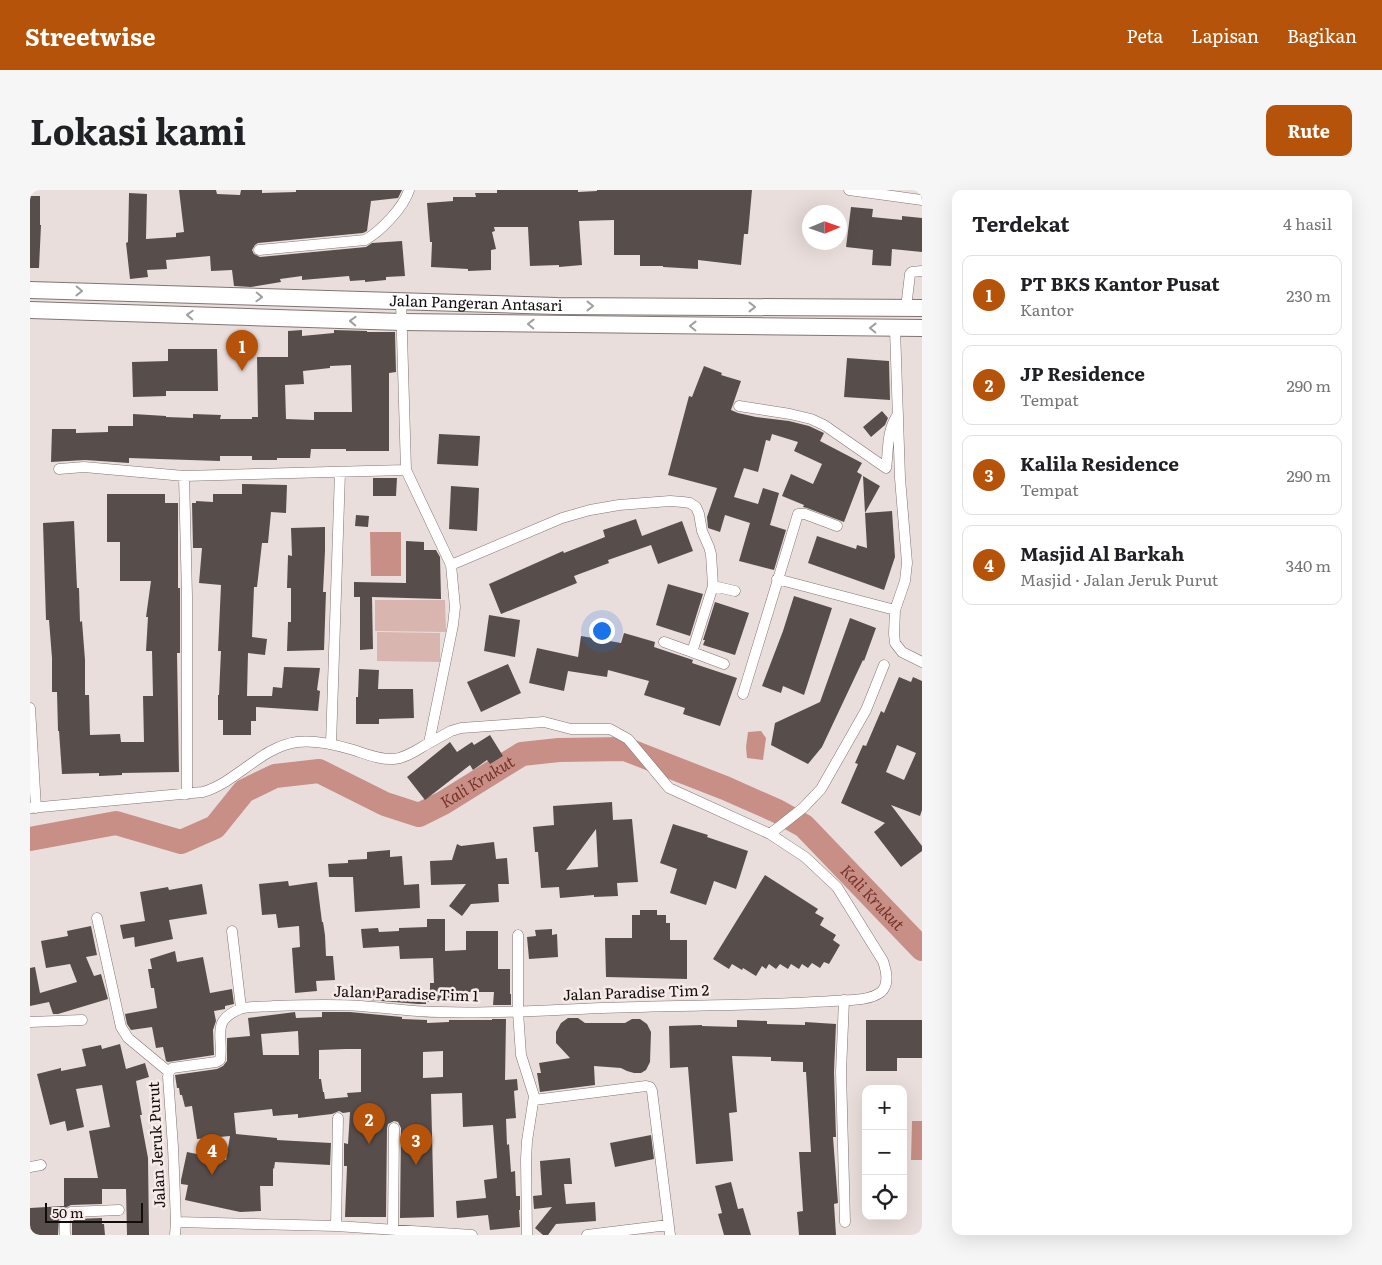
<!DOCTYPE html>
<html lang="id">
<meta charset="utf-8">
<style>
:root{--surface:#fff;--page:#f6f6f6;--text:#202124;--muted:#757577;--line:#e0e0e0;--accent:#b45309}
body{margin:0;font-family:Literata,serif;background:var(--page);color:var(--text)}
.controls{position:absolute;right:15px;bottom:15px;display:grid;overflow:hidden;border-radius:10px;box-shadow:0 5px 20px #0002}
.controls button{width:45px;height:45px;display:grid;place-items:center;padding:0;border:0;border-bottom:1px solid var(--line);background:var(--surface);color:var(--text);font:25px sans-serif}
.compass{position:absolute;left:772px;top:15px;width:45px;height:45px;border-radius:50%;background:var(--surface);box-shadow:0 5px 20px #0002;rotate:88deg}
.scale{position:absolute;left:15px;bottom:12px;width:98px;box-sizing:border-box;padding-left:5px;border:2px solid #110d0d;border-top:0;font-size:14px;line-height:18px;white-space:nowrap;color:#110d0d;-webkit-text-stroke:4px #f7ebe9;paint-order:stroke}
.you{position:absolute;left:571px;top:440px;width:18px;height:18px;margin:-12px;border:4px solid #fff;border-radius:50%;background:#1a73e8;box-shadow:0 0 0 8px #1a73e833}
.badge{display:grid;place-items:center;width:32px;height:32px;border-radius:50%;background:var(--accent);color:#fff;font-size:16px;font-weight:700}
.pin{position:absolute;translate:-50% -41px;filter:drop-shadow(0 1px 2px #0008)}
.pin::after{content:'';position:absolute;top:26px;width:18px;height:15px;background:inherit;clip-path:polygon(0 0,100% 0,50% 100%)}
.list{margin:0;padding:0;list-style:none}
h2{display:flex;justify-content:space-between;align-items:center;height:65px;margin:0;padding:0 20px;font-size:21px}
h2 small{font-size:16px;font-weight:400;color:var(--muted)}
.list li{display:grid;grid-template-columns:32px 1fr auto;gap:15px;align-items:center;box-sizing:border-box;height:80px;margin:0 10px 10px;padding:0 10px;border:1px solid var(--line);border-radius:10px}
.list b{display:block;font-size:19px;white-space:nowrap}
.list p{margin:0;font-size:16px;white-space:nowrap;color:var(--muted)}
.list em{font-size:16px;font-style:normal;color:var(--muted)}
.icon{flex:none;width:28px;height:28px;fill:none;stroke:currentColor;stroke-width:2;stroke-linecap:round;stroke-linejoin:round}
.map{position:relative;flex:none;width:892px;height:1045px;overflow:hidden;border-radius:10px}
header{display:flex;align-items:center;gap:30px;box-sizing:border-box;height:70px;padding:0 25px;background:var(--accent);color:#fff}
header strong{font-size:24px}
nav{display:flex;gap:28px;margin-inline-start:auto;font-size:18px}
.intro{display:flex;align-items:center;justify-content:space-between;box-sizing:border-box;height:120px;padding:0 30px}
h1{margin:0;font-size:35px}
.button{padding:12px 22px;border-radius:10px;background:var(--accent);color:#fff;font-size:18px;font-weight:700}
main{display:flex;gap:30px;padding:0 30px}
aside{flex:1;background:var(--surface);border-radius:10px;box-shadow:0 5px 20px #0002}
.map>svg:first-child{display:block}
</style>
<header>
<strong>Streetwise</strong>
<nav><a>Peta</a><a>Lapisan</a><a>Bagikan</a></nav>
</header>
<div class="intro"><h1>Lokasi kami</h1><a class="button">Rute</a></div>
<main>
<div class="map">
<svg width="892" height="1045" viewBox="0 0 892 1045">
<rect width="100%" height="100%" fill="#eadedc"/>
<path fill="#d8b5ae" d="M345 410H415L416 442 345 441Z
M347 442 410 443V472L347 471Z"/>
<path fill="#c78f86" d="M340 342H371V386H341Z
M731 541 736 548 733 570 717 568 716 557 718 542Z
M882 931H892V970H881Z"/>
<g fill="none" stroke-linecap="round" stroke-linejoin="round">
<path stroke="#c78f86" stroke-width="24" id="s1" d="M0 649 86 633 151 652 185 637 214 601 245 586 289 581 355 614 389 625 413 613 492 564 529 560 595 559 695 598 747 621 774 636 892 759"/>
</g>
<path fill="#574e4c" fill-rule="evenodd" d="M149 0H186L187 4 210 5 211 0H232V3L266 2V0H372L368 8 341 11 337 41 333 43 228 53 225 55 222 60 224 64 230 67 336 57 342 53 372 51 375 86 356 87V90L335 92V90L320 91 319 86 272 90V86L250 89 251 92 221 97 204 96 202 80 181 81 180 66 136 70 137 79 117 80 118 87 100 89 96 53 98 52 99 3 117 4 116 49 146 47V43L154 42Z
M467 0H548V2L567 1V0H722L718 44H714L711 75 668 70V79L633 77V76H610V65H584V30L549 31 552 75 529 77V75L500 76 498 37H464L465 41 462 42 466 59 461 60V80L438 81V79L401 77 402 52H400L397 13 423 11V7H446L445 3H467Z
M0 6H10V35H11L9 78H0Z
M821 17 843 19 842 27 872 30V26L892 28V62L862 59 861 76 842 75 843 60 816 57Z
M272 140V146L304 143V140L337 141V142H365L366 182 359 183V261H316V259H281L280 268H247V270H222V266H190V271L99 268V273L55 270 21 272 22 239H46V243L78 242V236H103V224L136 226V227L163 228V224L191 225 190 229H222V227H228L227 167H258V141ZM321 175 322 222H284V230L256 229 255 195 274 194 273 181 300 178V176Z
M138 159H187L188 201H136V206L103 207 102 172 138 171Z
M817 168 859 171 860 210 814 207Z
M674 176 692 183 691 185 711 191 701 220 708 223 726 227 759 231 779 236 794 243 790 251 832 273 827 282 832 285 814 332 777 318 773 317 774 315 752 306 761 284 783 294 792 274 764 261 768 252 742 244 740 251 736 250 728 282 714 278 704 307 728 314 733 298 749 303 740 335 756 340 744 380 709 371 720 333 695 325 690 342 678 338 677 327 687 298 638 285 659 206 662 207Z
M852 221 858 228 855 235 841 247 833 237Z
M409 244 450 246 448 276 407 274Z
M833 286 850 296 835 323Z
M343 288H367L366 306H343Z
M212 294 257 295 256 323 241 322 238 353H232L227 397H224L222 447 237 449 235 465 218 463 217 506H242L243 497 252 498 254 477 290 478 287 500 290 501 288 521 226 517V531H221V545H193V530H188V505H189L191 461H188L191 395 169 393 172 358H163L162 313H166V311L183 312V304H212Z
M421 296 449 298 447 341 419 339Z
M77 304H135V313H148V398H150V463H147L149 582 92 583V585L69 586V583L32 584 29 541H28L27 502H22V468L19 430H16L13 333 44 331 47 398H49L50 432 52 431 55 470V505H59L60 545 90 544 91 552H114L113 506H123L122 461H116L118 427H116L121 391H90V352H77Z
M862 321 865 367 854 400 778 373 787 346 826 359 827 355 837 358 835 323Z
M326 325 339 326 338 337 325 336Z
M606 329 612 346 652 331 663 361 628 374 621 355 578 370 579 373 544 386 547 393 471 424 459 394 533 361 534 363 575 347 573 340Z
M295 337V361L293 402H296L294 460 257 461 258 432H261V398H257L258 365 262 366 261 338Z
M376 351 394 352V360H406L410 367 411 409 342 407 343 459 330 460V407H324V392L376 393Z
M638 394 673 404 660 446 626 435Z
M764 406 802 418 774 505 753 496 751 503 732 496 753 441Z
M685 412 719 423 705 465 673 455 675 450H673Z
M459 425 490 430 485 467 454 461Z
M820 428 846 438 834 471 833 470 792 557 778 574 741 555 745 533 790 512Z
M594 443 625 452 624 457 663 470 662 473 707 488 690 536 653 524 655 518 614 505 619 491 578 480 577 487 538 481 534 501 499 493 507 458 548 467 551 446 591 453Z
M478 474 491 503 451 522 437 492Z
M329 479 349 480 348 499H383L384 528 349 529V534H326V507H328Z
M869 487 881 492 883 487 892 491V620L890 626 861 615 892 656V661L871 677 844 642 855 633 811 613 828 574 825 573 833 555 836 556 851 521 854 523ZM867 555 886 563 874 590 856 582Z
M460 545 473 566 460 574 457 570 443 580 440 575 395 610 377 587 420 552 427 562 442 552 444 555Z
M582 612 583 630 602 629 608 692 587 693 588 706 564 707V705L530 708 529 697 511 698 508 662H505L503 637 524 635 523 616ZM566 639 568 677 536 680Z
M643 634 678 645 677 647 718 661 706 699 684 691 676 715 640 703 647 679 630 673Z
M464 652 466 669 477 668 479 694H468L469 712 441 714 432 726 419 716 436 694 401 695 400 671 422 670 427 654 431 656Z
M360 660V667L372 666 374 695 389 694 390 718 325 722 323 687H299L298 674 318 673V670L337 669V662Z
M735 685 788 719 785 723 794 728 790 735 806 745 803 750 810 755 799 774 794 772 790 778 782 773 778 778 772 774 769 779 761 774 758 779 750 774 746 779 739 774 736 779 732 776 726 786 713 778 712 780 702 774 699 779 683 769Z
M258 691 259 696 287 692 292 732H293L295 745 296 766H303L305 790 286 791 287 801 265 803 262 758 270 757 269 736 248 738 246 724 232 725 229 694Z
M172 694 177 724 139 730 143 749 105 757 104 747 93 749 90 735 115 731 110 702 138 697 139 700Z
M610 720H627V725H636V733H640V750H657V789L576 787 575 748H602V725H610Z
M397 729H415V761L436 760V741H468V779H480V804H481V815H463L464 802H434V811L417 812V810L396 812V814H388L339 810 338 801 349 800V803L400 801V793H404L403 768 370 769 369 756 333 758 331 739 348 738 349 742 369 741V738L397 737Z
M61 736 67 765 56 767 64 786 71 784 78 809 28 824H23L19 812 0 816V778L5 777 10 803 47 792 40 774 16 778 11 751 38 746 37 741Z
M522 739V745L527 744 528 767 499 769 497 747 506 746 505 740Z
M145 761 147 772 173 767 180 803 202 799 204 814 195 816V819L184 821 186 831 183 840 184 865 138 872 136 871 133 857 126 858 122 837 101 840 97 834 95 824 127 818 124 798H121L118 779H122L120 769Z
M265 822 266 828 292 827V822H320L372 827V829L397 830V833L419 832V830H462V829H476L475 890 487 889 488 900 484 901 486 928 476 929 477 955 479 954 481 982 485 981 486 1006H490V1020H489L490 1037 460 1040 458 1025 427 1028 426 1011 456 1008 454 990 467 988 463 935 433 937 432 903 401 904 404 1027 370 1028 371 938 368 932 364 931 358 934 357 938 356 1027H315L317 976H314V953L318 954 320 922 313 923 309 921 302 924 268 928V924L243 926 242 919 204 923 206 944 247 948V950L301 953 300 975 245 972 244 979 243 978V996H230L231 1021 210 1022 155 1010 158 995 151 994V990L157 962 196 970 200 946 167 949 162 916 155 917 152 905H150L149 898H147L145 885 187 879 193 876 197 871V848L220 846 218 828ZM268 841 269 865H233L231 844ZM316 859H331V902L317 903 318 907 295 909 294 902H293L291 889H289V860ZM413 861V887L393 888V862Z
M538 828H548L555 833H595L602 829H610L617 834 621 842 620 872 616 880 611 883H604L597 881 591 878 564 876 565 895 510 902 507 883H511L509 873 540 868 526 853V842L531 833Z
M707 830 737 831V834L775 835V832L806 834 804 882 806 947H803L808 1013 804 1014 806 1045H769L767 1022 773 1021 769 962H781L776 882H773V872L741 871V867L702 866 707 922 699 923 703 971 666 974 658 877 640 878 639 836 672 835V836L707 837Z
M836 830H892V868H867V881H836Z
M90 854 96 879 115 873 119 887 106 891 112 925H110L118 968 119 1045H97L96 999H72V1014L41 1015 37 1017 31 1022 29 1028 28 1045H0V1018L34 1016V988H68L59 941 80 937 72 895 46 899 54 937 37 941 35 931 20 935 7 884 31 878V881L56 876 52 859 71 855 72 859Z
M621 945 624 969 585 977 580 953Z
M540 968 542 994H534L536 1014 565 1012 566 1031 526 1034 518 1045H513L505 1038 522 1017 504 1019 503 1006 512 1005 510 971Z
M701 992 708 1019 713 1018 721 1045H694L688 1024 692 1023 685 996Z
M72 1028V1034H74L75 1045H42V1033L44 1029Z"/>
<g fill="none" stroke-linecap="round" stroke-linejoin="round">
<defs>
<path id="street" d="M819 0 892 10
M229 60 335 50C350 42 374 17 379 0
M876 118 880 84 882 82 892 81
M865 139 870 288 877 373 875 391 865 420 864 444 865 453 872 462 892 472
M709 216 760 224 781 229 794 235 856 278C859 258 856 242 868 224
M29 279 54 277 154 286 376 280
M154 286 157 406V604
M421 375 532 328 560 320 589 315 640 311 653 312 660 313 666 317 669 324 672 341 679 357 681 364 683 396 705 401
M747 389 865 420
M683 396 662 462 694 474
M634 452 662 462
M713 504 768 324H775L807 336
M0 518 6 618
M301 554 310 282
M0 618 173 602C207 592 231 557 267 552 284 550 303 554 320 559 334 563 349 570 364 569 377 568 388 559 399 553L423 435 425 417 421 375 376 280 371 111
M740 644 773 618 791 599 836 520 854 475
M67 728 91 837 98 848 139 882
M202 741 211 818
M488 745V822L491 865 504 906 497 951 496 969 497 1045
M814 810 811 882 815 1032
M0 832 52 830
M139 882 142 878 186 872 190 870C194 847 180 831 210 819 217 816 235 817 244 816 272 815 302 814 331 816 357 818 383 822 410 822 464 824 518 820 572 818 649 815 726 816 803 811 816 810 840 811 851 802 860 794 856 780 853 771L807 697 775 667 740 644 639 598 598 549 580 539H541L514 532 431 538 421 541 399 553
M139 882 138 887 143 957 146 1032 145 1045
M504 910 616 896 620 897 622 901 640 1045
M0 977 11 975
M146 1032 306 1036 442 1045
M306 1036 308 928
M363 1039 364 938
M35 1045C35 1036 33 1027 41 1022L89 1020
M557 1045 638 1035"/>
<g id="primary">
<path id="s2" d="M0 100 527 116 892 118"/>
<path d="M0 120 372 132 892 138"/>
</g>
</defs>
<use href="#street" stroke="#807574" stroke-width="11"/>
<use href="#primary" stroke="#807574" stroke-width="18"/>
<use href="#street" stroke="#fff" stroke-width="10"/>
<use href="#primary" stroke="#fff" stroke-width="16"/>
</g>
<defs><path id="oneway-chevron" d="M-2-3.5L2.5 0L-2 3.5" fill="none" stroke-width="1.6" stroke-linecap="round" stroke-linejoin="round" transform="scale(1.25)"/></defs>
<g stroke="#a09e9e">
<use href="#oneway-chevron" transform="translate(49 101) rotate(1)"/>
<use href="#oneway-chevron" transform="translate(229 107) rotate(2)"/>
<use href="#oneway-chevron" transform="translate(560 116)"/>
<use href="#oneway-chevron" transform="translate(722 117)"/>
<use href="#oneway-chevron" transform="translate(160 125) rotate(-178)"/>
<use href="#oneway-chevron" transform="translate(323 131) rotate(-178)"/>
<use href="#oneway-chevron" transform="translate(501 134) rotate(-179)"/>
<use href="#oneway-chevron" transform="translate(663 136) rotate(-179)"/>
<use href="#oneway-chevron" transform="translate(843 138) rotate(-179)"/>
</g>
<g text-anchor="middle" stroke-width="5" stroke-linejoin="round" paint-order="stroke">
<g font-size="15" fill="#110d0d" stroke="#f7ebe9">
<text dy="5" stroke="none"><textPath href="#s2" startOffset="446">Jalan Pangeran Antasari</textPath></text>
<text transform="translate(606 803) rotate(-2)" y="5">Jalan Paradise Tim 2</text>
<text transform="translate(376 804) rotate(2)" y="5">Jalan Paradise Tim 1</text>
<text transform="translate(127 955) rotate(-93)" y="5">Jalan Jeruk Purut</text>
</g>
<g font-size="16" font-style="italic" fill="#773229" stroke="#f7ebe9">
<text dy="6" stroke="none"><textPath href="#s1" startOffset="494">Kali Krukut</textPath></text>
<text dy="6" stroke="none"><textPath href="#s1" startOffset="944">Kali Krukut</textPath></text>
</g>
</g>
</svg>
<div class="controls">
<button>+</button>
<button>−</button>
<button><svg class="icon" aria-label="locate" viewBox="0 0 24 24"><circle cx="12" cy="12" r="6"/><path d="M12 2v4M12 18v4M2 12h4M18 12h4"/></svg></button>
</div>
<svg class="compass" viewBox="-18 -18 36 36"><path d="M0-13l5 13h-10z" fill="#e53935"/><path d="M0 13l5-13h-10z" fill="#757577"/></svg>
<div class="scale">50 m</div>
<div class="you"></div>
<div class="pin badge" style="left:212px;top:181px">1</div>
<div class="pin badge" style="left:339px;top:954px">2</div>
<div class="pin badge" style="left:386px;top:975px">3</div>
<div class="pin badge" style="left:182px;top:985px">4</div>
</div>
<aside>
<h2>Terdekat<small>4 hasil</small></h2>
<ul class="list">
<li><span class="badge">1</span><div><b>PT BKS Kantor Pusat</b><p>Kantor</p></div><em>230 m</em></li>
<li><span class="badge">2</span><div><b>JP Residence</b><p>Tempat</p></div><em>290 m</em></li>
<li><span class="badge">3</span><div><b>Kalila Residence</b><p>Tempat</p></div><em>290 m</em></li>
<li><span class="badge">4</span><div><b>Masjid Al Barkah</b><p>Masjid · Jalan Jeruk Purut</p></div><em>340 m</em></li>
</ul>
</aside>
</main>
